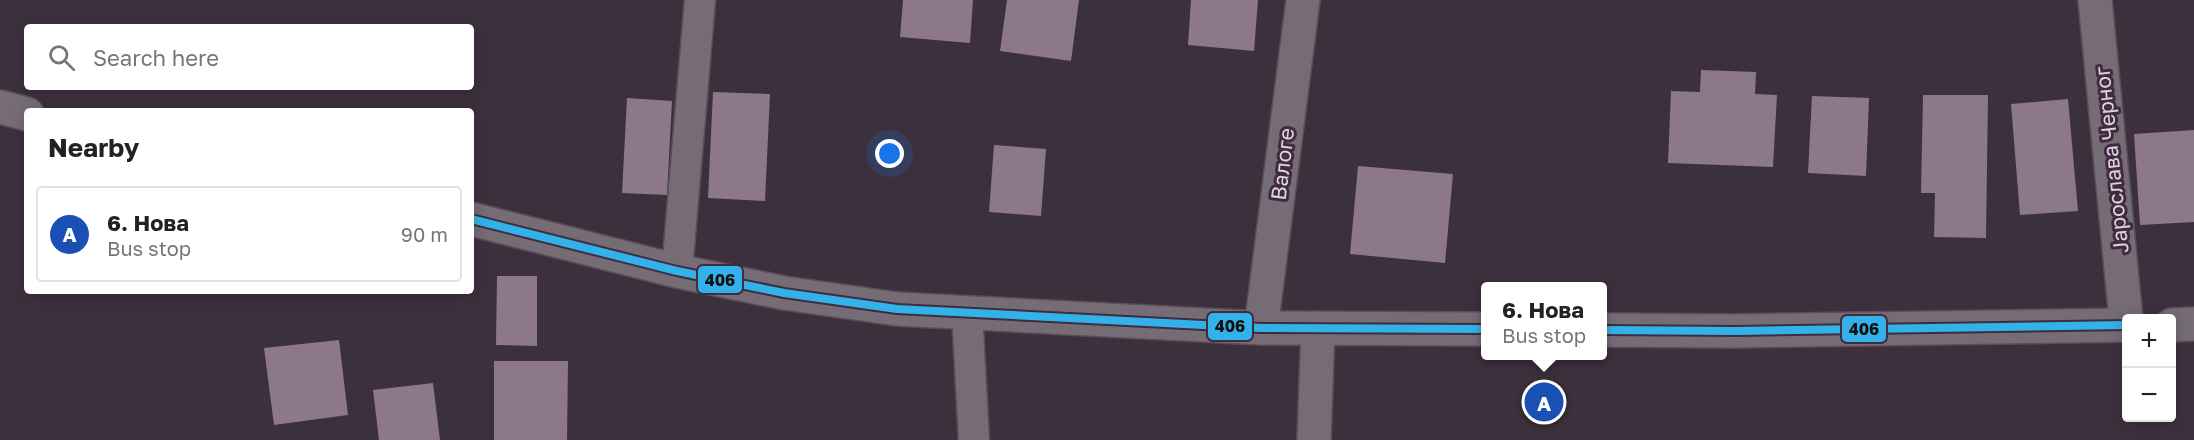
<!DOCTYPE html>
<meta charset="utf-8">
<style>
body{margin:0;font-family:"Golos Text",sans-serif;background:#f2f2f2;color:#222}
.controls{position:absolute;right:18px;bottom:18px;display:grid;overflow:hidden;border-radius:6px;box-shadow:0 3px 15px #0003}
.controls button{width:54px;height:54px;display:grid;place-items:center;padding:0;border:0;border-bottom:2px solid #e0e0e0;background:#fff;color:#222;font:30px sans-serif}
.you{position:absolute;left:890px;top:154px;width:21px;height:21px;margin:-15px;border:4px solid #fff;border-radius:50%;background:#1a73e8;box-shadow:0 0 0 9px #1a73e833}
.badge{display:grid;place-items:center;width:39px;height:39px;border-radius:50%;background:#2563eb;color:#fff;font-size:20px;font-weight:700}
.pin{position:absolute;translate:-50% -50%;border:3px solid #fff;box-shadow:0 2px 6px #0006}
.popup{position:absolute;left:1481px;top:282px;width:126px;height:78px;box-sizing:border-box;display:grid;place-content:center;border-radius:6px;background:#fff;filter:drop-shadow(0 2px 4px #0005);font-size:20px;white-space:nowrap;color:#767676}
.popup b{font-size:22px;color:#222}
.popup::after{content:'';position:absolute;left:50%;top:100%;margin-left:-12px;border:12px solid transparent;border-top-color:#fff}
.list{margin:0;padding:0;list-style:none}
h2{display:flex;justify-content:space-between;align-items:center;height:78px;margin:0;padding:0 24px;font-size:26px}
h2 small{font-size:20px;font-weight:400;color:#767676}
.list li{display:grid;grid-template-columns:39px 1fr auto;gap:18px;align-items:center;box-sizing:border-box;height:96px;margin:0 12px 12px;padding:0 12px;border:2px solid #e0e0e0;border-radius:6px}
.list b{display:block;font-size:22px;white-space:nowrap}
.list p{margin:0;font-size:20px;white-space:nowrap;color:#767676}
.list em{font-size:20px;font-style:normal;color:#767676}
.icon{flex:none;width:33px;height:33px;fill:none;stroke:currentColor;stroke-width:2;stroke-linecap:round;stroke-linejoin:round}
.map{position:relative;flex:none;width:2194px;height:440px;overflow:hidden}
.search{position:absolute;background:#fff;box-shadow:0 3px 15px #0003;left:24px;top:24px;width:450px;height:66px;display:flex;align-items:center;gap:15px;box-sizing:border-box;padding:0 21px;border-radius:6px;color:#767676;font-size:22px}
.panel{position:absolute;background:#fff;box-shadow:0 3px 15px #0003;left:24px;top:108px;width:450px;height:186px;border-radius:6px}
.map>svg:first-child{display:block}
</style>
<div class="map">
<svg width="2194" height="440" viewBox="0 0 2194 440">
<rect width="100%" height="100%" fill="#3c303c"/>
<g fill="#8c7888">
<polygon points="903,0 973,0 970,43 900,37"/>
<polygon points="1007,0 1079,0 1071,61 1000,51"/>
<polygon points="1191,0 1258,0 1254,51 1188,45"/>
<polygon points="1701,70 1756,72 1755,94 1777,95 1773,167 1668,163 1671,91 1700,92"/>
<polygon points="713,92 770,94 765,201 708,198"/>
<polygon points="1923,95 1988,95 1986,238 1934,237 1935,193 1921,193"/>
<polygon points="1812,96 1869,98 1866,176 1808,173"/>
<polygon points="627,98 672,101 667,195 622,193"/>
<polygon points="2068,99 2078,211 2020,215 2011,104"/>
<polygon points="2194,130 2194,222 2140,225 2134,134"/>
<polygon points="994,145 1046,149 1041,216 989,212"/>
<polygon points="1358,166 1453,174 1445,263 1350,254"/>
<polygon points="497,276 537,276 537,346 496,345"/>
<polygon points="339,340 348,415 274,425 264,348"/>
<polygon points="494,361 568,361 567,440 494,440"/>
<polygon points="433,383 440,440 379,440 373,390"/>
</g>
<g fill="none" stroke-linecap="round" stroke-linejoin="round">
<g stroke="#584d58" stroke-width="33">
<g id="service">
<polyline points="677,271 700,0"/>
<polyline points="967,312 974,440"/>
</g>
</g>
<g stroke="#584d58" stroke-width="36">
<g id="minor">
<polyline points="2095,0 2126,320"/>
<polyline points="0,107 27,114"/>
<polyline points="471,219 677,271 784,293 897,309 1261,328 1486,329"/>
<polyline points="2172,325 2194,324"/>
<polyline points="1261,328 1303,0"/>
<polyline points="1602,330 1736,331 2126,325"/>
<polyline points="1314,440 1318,328"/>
</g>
</g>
<use href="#service" stroke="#756c76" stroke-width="30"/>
<use href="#minor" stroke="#756c76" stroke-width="33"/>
<g stroke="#402b41" stroke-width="12">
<g id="bus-1">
<polyline points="471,219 677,271 784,293 897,309 1261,328 1486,329"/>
<polyline points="1602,330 1736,331 2126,325"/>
</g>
</g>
<use href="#bus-1" stroke="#33b2e9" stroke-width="8"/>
</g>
<g text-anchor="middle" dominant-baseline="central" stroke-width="6" stroke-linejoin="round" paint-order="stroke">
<g font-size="21" fill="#e0d2e0" stroke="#402b41">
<text transform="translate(2111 160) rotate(-96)">Јарослава Черног</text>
<text transform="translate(1282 164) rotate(-83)">Валоге</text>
</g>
</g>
<g stroke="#402b41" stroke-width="2">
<rect x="697" y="265" width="46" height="29" rx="6" fill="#33b2e9"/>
<rect x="1207" y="312" width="46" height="29" rx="6" fill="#33b2e9"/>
<rect x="1841" y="315" width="46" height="28" rx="6" fill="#33b2e9"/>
</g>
<g font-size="16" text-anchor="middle" font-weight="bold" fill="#111">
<text x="720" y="286">406</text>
<text x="1230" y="332">406</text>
<text x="1864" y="335">406</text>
</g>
</svg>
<div class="controls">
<button>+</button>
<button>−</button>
</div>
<div class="you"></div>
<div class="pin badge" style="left:1544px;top:402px;background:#1a4fb4">A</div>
<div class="popup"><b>6. Нова</b>Bus stop</div>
<div class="search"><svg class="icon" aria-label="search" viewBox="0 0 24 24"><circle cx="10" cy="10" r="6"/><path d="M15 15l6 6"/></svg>Search here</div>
<section class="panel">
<h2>Nearby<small></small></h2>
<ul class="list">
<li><span class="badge" style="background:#1a4fb4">A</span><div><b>6. Нова</b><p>Bus stop</p></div><em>90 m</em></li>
</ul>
</section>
</div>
